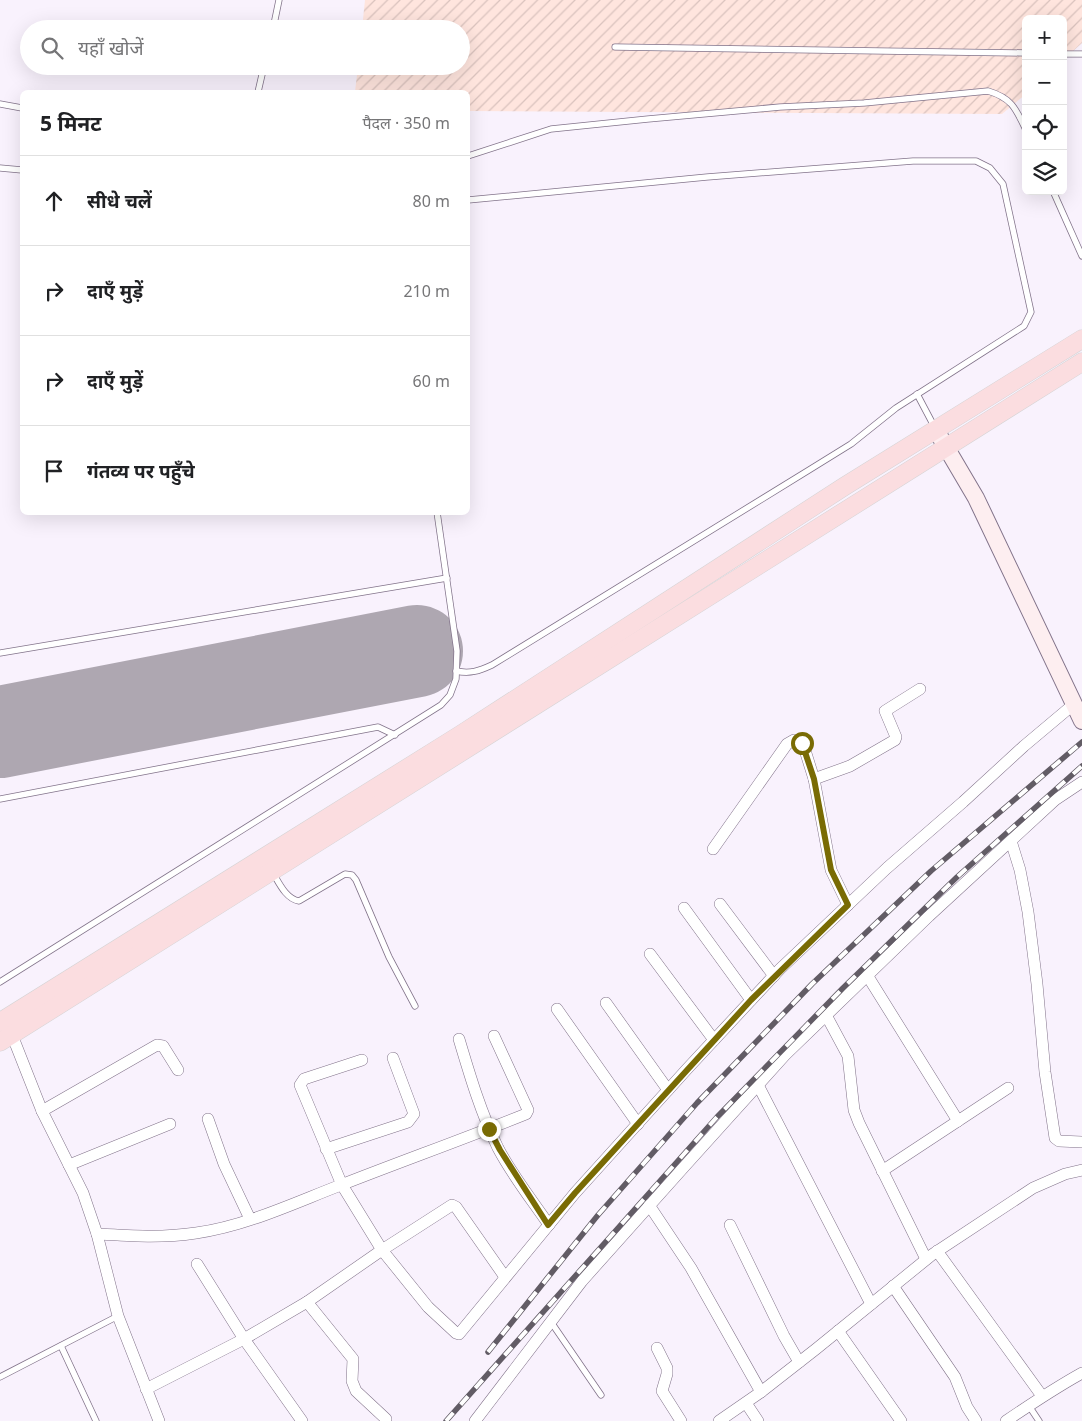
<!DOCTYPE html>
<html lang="hi">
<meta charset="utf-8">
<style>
body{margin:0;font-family:"Noto Sans","Noto Sans Devanagari",sans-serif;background:#f6f6f6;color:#202124}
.controls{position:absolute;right:15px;top:15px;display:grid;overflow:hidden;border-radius:8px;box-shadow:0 5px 20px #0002}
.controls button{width:45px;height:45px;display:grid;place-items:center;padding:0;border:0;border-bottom:1px solid #e0e0e0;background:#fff;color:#202124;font:25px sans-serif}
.stop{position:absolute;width:15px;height:15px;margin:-11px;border:4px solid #796b04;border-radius:50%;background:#fff}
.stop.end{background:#796b04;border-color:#fff;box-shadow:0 1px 5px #0008}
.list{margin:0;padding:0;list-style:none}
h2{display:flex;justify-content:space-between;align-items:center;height:65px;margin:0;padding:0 20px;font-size:21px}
h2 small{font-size:16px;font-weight:400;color:#757577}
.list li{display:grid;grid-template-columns:32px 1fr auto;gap:15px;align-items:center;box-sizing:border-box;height:90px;padding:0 20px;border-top:1px solid #e0e0e0}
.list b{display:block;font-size:19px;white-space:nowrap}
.list em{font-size:16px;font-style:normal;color:#757577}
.icon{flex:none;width:28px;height:28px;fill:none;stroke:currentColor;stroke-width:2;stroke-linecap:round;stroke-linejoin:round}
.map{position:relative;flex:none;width:1082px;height:1421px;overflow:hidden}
.search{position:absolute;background:#fff;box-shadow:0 5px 20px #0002;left:20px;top:20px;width:450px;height:55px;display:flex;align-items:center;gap:12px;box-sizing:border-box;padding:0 18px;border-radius:28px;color:#757577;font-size:19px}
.panel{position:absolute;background:#fff;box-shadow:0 5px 20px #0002;left:20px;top:90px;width:450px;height:425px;border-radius:8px}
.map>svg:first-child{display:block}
</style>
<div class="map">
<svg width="1082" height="1421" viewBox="0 0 1082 1421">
<defs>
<pattern id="industrial-furrows" width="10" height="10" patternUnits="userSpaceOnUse" patternTransform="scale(1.25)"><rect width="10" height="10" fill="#ffe5de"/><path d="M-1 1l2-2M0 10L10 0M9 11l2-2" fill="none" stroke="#dac3be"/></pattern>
</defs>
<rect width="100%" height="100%" fill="#f9f2fd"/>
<polygon fill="url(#industrial-furrows)" points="365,0 1082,0 1082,43 1063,60 1063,19 1026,19 1026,94 1002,114 468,111 468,92 355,92 358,66 461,66 461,29 362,29"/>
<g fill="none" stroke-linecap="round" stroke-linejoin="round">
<polyline stroke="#aea7b1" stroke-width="92" points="0,732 417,651"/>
<g stroke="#82738a" stroke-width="7">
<g id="lane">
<polyline points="273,29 279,0"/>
<polyline points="615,47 1026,53"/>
<polyline points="1063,54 1082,54"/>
<polyline points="258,92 264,66"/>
<polyline points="0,104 22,108"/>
<path d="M468,156L551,129L648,119L780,107L864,103L988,91C1012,98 1016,109 1026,130"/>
<polyline points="0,168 22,170"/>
<polyline points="1053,191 1082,256"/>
<polyline points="917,394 935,428"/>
<polyline points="0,653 447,578"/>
<path d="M456,671C470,674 479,671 492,665L809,470L851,444L896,408L1024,326L1031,312L1003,184L990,168L976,161H913L707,177L468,200"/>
<polyline points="0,799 378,727 395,735"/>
<path d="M273,873C279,883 286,899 299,901L345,874L352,875L356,880L389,957L415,1006"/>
<polyline points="0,982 441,705 450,695 456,679 457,651 437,512"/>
<polyline points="551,1322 601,1395"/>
<polyline points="61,1346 96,1421"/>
<polyline points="0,1377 118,1316"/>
<polyline points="1029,1406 1039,1421"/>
</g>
</g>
<g stroke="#82738a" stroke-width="12">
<g id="street">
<polyline points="814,779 850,766 895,740 896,737 885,711 920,689"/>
<polyline points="1011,841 1020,870 1028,912 1037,984 1045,1072 1055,1138 1059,1141 1082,1142"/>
<polyline points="713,849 787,744 794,740 802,743 804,747 814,779 831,870 848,905"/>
<polyline points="720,904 774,976"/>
<polyline points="684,908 751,1000"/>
<polyline points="650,954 714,1040"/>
<polyline points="867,975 958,1121"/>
<polyline points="606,1003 668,1090"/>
<polyline points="557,1009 638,1124"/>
<polyline points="826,1015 848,1056 854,1110 859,1123 926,1259"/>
<polyline points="11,1028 12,1035 42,1111 83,1193 97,1234 118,1316 159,1421"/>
<path d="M459,1039C470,1076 481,1113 498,1148C512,1175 532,1200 549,1225"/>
<polyline points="362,1060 304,1079 300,1085 342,1185 382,1250 428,1307 456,1333 459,1334 575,1193 687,1069 780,969 887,868 963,802 1024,746 1074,704"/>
<polyline points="758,1085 871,1304"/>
<polyline points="42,1111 157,1045 163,1046 178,1070"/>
<polyline points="208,1119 224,1164 250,1219"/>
<polyline points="326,1149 408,1122 414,1114 393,1058"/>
<polyline points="69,1165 170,1124"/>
<polyline points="882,1171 1008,1088"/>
<polyline points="649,1205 691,1268 761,1392"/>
<polyline points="730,1225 784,1336 799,1362"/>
<path d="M97,1234C131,1236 163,1238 196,1233C246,1226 294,1203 341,1185C402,1161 464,1139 526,1114L528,1110L494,1036"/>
<polyline points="937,1251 1042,1396"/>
<polyline points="197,1264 244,1339 302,1421"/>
<polyline points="893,1286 955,1377 967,1407 976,1421"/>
<polyline points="307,1302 353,1359 352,1381 356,1391 386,1419"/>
<polyline points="838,1331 901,1421"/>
<polyline points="657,1348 667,1368 667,1374 662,1391 681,1421"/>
<polyline points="146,1389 244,1339 307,1302 382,1250 452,1205 456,1207 505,1277"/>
<polyline points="746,1403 758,1421"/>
<polyline points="475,1421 582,1281 683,1168 785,1055 929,916 1055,800 1082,782"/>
<polyline points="719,1421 761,1392 816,1349 933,1254 1033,1188 1065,1174 1082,1170"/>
<path d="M1006,1421C1031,1404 1055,1388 1082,1373"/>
</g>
</g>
<g stroke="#82738a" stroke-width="18">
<polyline id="secondary" points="936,430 976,498 1082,721"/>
</g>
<g stroke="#d5d4d5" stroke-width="19">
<g id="primary">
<polyline points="0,1022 460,735 845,486 1082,339"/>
<polyline points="0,1042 1082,362"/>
</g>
</g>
<use href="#lane" stroke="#fff" stroke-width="5.5"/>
<use href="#street" stroke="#fff" stroke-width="11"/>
<use href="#secondary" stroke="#fdeef0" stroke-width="16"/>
<use href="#primary" stroke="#fbdde0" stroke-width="18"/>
<g stroke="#625c65" stroke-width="5.5">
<g id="rail">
<polyline points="488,1352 598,1215 697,1103 812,984 931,871 1082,742"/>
<polyline points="446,1421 717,1117 843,988 957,877 1082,766"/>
</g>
</g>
<use href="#rail" stroke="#fff" stroke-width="4" stroke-dasharray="11" stroke-linecap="butt"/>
</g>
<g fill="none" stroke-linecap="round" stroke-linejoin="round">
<polyline stroke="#796b04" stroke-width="6" points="489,1129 500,1150 548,1225 575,1193 751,1000 848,905 831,870 814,779 802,743"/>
</g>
</svg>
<div class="controls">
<button>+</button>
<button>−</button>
<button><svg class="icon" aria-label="locate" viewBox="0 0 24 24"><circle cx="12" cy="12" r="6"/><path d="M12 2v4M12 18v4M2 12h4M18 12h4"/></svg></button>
<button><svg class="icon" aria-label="layers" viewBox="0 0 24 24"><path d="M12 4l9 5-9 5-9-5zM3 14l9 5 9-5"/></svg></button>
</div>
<div class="stop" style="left:802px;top:743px"></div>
<div class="stop end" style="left:489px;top:1129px"></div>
<div class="search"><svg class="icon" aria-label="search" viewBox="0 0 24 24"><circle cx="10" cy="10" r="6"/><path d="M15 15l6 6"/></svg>यहाँ खोजें</div>
<section class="panel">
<h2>5 मिनट<small>पैदल · 350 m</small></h2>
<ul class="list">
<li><svg class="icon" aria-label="ahead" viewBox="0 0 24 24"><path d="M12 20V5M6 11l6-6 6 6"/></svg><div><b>सीधे चलें</b></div><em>80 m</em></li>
<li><svg class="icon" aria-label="right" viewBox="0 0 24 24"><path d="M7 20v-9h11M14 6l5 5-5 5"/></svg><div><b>दाएँ मुड़ें</b></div><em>210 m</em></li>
<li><svg class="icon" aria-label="right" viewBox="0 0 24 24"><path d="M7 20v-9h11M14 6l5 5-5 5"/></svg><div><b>दाएँ मुड़ें</b></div><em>60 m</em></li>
<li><svg class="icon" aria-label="arrive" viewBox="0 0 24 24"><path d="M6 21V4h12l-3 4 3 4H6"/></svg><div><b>गंतव्य पर पहुँचे</b></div></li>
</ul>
</section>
</div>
